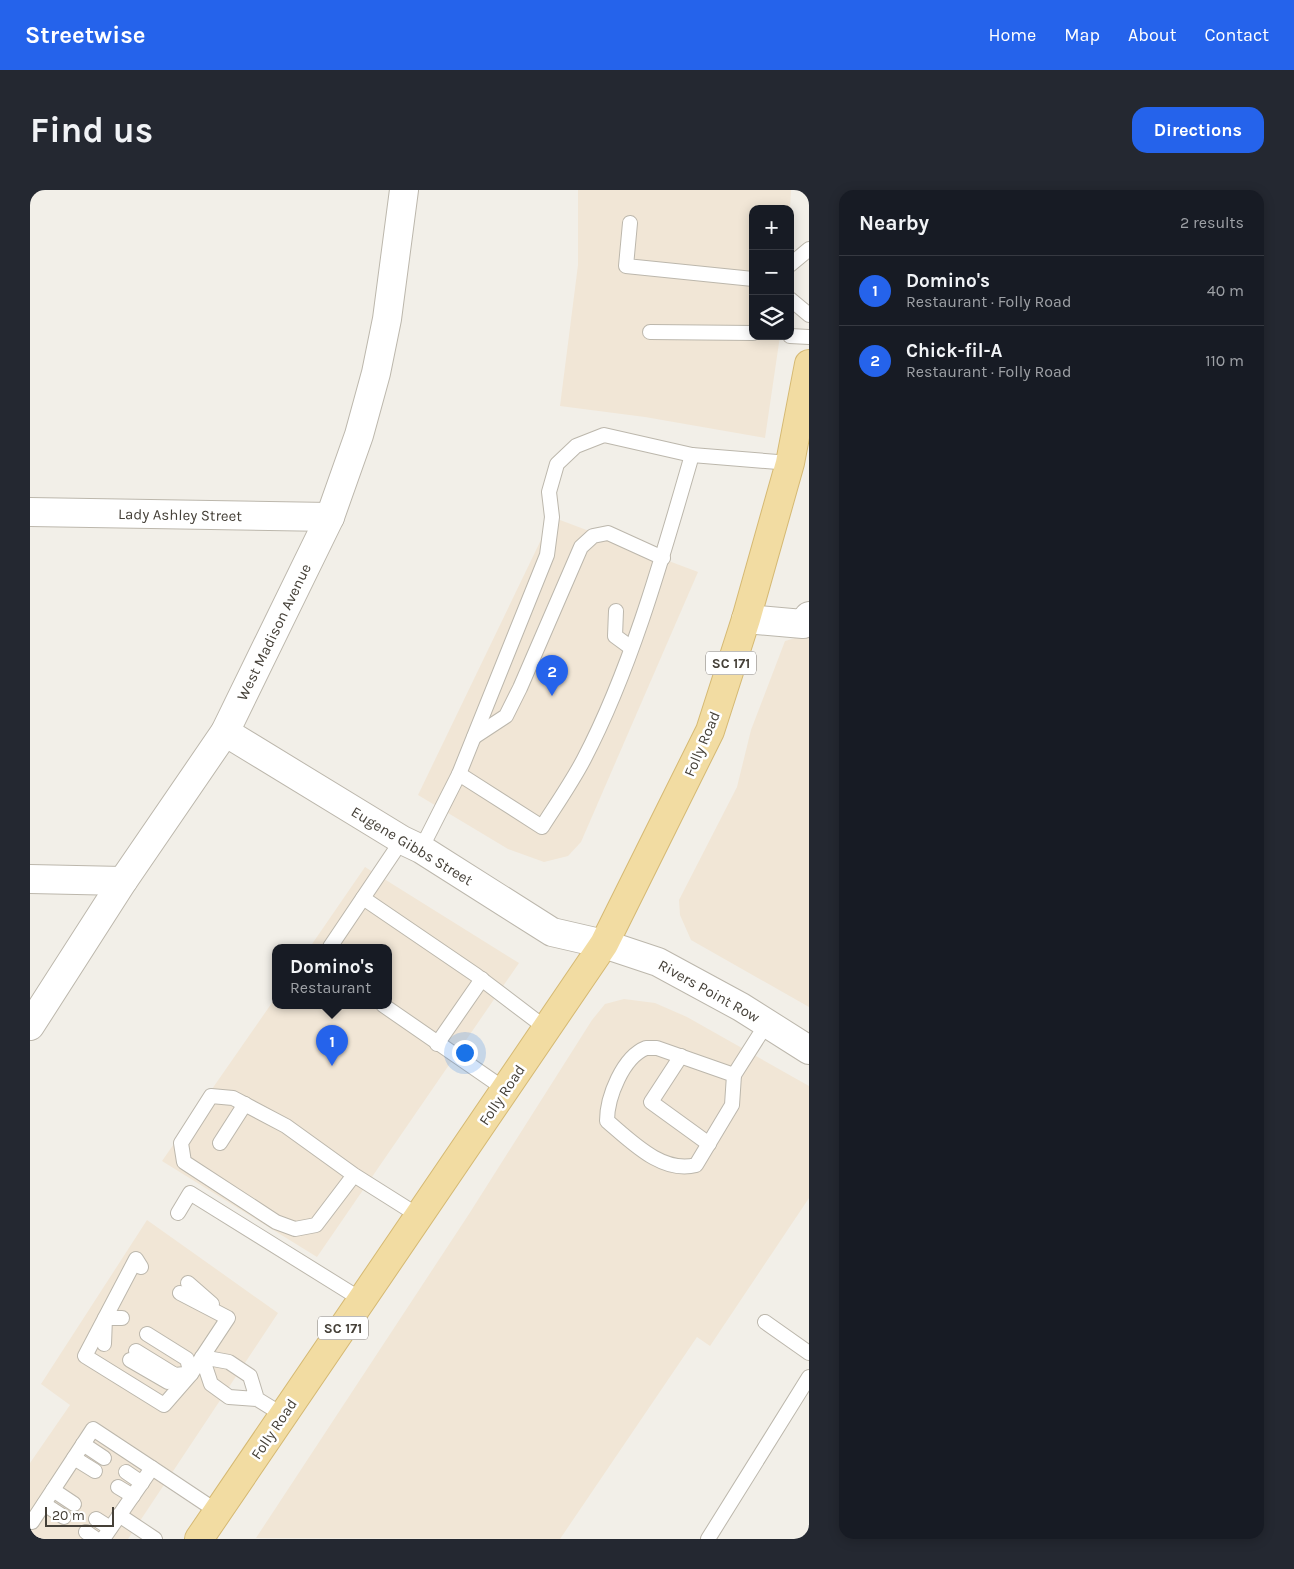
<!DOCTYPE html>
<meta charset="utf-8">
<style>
body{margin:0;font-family:Karla,sans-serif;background:#242831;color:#f1f3f6}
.controls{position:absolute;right:15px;top:15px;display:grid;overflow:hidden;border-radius:10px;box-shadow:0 2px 12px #0003}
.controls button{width:45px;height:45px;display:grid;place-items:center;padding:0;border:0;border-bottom:1px solid #363941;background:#171b24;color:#f1f3f6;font:25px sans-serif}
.scale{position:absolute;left:15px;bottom:12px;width:69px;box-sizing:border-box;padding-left:5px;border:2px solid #454038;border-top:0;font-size:14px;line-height:18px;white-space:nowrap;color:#454038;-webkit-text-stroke:4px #fff;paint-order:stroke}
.you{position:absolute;left:434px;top:862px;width:18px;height:18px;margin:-12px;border:4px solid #fff;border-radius:50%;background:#1a73e8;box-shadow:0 0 0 8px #1a73e833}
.badge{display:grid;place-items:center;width:32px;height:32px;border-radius:50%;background:#2563eb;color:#fff;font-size:16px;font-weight:700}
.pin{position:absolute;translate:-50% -41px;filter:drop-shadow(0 1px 2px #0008)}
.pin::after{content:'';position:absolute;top:26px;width:18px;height:15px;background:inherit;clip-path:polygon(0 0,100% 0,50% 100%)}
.popup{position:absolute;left:242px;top:754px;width:120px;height:65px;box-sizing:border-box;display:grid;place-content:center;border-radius:10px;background:#171b24;filter:drop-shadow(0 1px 4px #0005);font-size:16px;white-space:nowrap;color:#9ea1a6}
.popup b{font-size:19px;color:#f1f3f6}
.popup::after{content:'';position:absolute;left:50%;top:100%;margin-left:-10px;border:10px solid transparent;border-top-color:#171b24}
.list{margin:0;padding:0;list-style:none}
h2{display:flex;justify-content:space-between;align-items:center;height:65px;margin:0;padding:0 20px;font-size:21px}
h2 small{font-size:16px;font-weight:400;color:#9ea1a6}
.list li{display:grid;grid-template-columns:32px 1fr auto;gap:15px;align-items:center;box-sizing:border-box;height:70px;padding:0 20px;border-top:1px solid #363941}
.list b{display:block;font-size:19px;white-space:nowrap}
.list p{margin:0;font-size:16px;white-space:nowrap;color:#9ea1a6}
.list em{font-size:16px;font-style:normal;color:#9ea1a6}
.icon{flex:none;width:28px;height:28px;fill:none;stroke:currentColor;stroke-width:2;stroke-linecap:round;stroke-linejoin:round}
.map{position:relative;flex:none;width:779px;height:1349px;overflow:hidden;border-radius:15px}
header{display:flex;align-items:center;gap:30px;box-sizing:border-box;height:70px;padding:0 25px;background:#2563eb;color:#fff}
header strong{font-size:24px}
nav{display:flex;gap:28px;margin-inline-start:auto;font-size:18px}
.intro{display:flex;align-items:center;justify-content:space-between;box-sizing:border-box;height:120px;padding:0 30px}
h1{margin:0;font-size:35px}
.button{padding:12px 22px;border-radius:15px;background:#2563eb;color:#fff;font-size:18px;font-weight:700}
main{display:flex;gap:30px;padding:0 30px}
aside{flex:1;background:#171b24;border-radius:15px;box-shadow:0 2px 12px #0003}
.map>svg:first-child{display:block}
</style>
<header>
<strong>Streetwise</strong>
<nav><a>Home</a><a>Map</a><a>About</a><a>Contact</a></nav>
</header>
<div class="intro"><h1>Find us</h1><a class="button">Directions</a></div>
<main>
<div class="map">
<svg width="779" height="1349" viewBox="0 0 779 1349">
<rect width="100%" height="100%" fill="#f2efe8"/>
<g fill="#f1e6d6">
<polygon points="548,0 761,0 760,19 723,19 723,146 750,146 735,248 615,227 530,216 548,75"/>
<polygon points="522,327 668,382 551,652 538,666 514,672 478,659 388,605"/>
<polygon points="779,444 779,817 661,750 650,725 649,710 707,597 721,540 755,451"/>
<polygon points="335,677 489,773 287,1067 132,971 246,807 246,815 358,815 358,757 280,757"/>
<polygon points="594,809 625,813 657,827 779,896 779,1008 680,1156 667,1147 530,1349 226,1348 439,1024 562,830 575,814"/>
<polygon points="117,1030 248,1123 98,1349 0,1349 0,1273 40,1215 11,1194"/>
</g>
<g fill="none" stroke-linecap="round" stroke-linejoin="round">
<g stroke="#bcb7ac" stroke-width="16">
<g id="service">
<polyline points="600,33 596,76 723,89"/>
<polyline points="760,75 779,59"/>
<polyline points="760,109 779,125"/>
<polyline points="620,142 723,143"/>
<polyline points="760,146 779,147"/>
<polyline points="586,421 585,446 600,457"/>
<polyline points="444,547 476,526 490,498 551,357 563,346 578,343 633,368"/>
<path d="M429,584L512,637C526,615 542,592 554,569C602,477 633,365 662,265"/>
<polyline points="391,659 429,584 517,365 522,327 519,302 527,274 546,256 574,245 662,265 760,273"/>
<polyline points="333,708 446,785 517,839"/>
<polyline points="300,757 372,650"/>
<polyline points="353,815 476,900"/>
<polyline points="407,854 452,789"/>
<path d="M616,858H627L704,885L702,915L666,975C632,984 601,951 577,931C577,907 593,867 616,858Z"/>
<polyline points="651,866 621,912 679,954"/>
<polyline points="704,885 737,833"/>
<polyline points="190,953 215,914"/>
<polyline points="324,985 286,1035 265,1039 246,1032 154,972 151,953 181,906 203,908 256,936 324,985 389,1026"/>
<polyline points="148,1023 160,1003 332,1110"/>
<polyline points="111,1077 106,1069 55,1166 134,1215 161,1184 198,1128 150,1103"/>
<polyline points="158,1093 182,1114"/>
<polyline points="735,1132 779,1163"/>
<polyline points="117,1144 157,1169 161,1184"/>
<polyline points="74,1154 75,1128 92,1128"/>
<polyline points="106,1161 145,1185 155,1184"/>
<polyline points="100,1170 138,1192 160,1184"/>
<polyline points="227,1209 220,1186 199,1172 172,1167 181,1194 199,1207 227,1209 253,1225"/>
<polyline points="53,1254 74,1268"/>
<polyline points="44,1268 65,1281"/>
<polyline points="96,1282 112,1293"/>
<polyline points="88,1297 103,1306"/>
<polyline points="23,1300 44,1314"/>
<polyline points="14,1314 34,1327"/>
<polyline points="89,1325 125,1349"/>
<polyline points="66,1329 80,1338"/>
<polyline points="2,1332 63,1239 122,1278"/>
<polyline points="56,1342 66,1349"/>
<polyline points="73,1349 122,1278 188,1322"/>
<polyline points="678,1349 779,1187"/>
</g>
</g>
<g stroke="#bcb7ac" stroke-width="30">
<g id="minor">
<polyline points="0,322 300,327"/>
<polyline points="716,429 773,434 779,426"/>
<polyline points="195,542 372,650 391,659 522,742 574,754 628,772 711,817 779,860"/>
<polyline points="0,689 93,691"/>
<polyline points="0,836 93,691 195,542 300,327 329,245 346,183 357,129 374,0"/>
</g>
</g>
<g stroke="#d5b973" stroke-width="30">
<polyline id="primary" points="169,1349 574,754 680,541 716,429 760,273 779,174"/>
</g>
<use href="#service" stroke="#fff" stroke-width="14"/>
<use href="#minor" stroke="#fff" stroke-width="28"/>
<use href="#primary" stroke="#f2dca2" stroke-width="28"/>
</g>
<g text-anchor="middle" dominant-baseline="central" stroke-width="5" stroke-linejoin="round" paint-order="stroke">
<g fill="#fff" stroke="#7d7974" stroke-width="1">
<rect x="676" y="461.5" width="50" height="23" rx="4"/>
<rect x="288" y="1126.5" width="50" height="23" rx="4"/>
</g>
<g font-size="14" font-weight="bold" fill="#454038">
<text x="701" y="473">SC 171</text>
<text x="313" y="1138">SC 171</text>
</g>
<g font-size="15" fill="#454038" stroke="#fff">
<text transform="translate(150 325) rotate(1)">Lady Ashley Street</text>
<text transform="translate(244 442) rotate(-64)">West Madison Avenue</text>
<text transform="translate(672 554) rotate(-67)">Folly Road</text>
<text transform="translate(382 656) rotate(31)">Eugene Gibbs Street</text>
<text transform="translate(679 801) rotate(29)">Rivers Point Row</text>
<text transform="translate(472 905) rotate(-56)">Folly Road</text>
<text transform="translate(244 1239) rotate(-56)">Folly Road</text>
</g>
</g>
</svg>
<div class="controls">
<button>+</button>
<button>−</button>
<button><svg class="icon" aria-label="layers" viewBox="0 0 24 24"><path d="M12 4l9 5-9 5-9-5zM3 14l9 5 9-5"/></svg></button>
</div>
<div class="scale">20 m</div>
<div class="you"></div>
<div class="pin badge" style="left:302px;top:876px">1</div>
<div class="popup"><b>Domino's</b>Restaurant</div>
<div class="pin badge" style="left:522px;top:506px">2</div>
</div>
<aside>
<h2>Nearby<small>2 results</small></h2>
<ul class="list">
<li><span class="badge">1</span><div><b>Domino's</b><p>Restaurant · Folly Road</p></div><em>40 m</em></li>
<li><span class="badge">2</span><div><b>Chick-fil-A</b><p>Restaurant · Folly Road</p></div><em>110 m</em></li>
</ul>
</aside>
</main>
